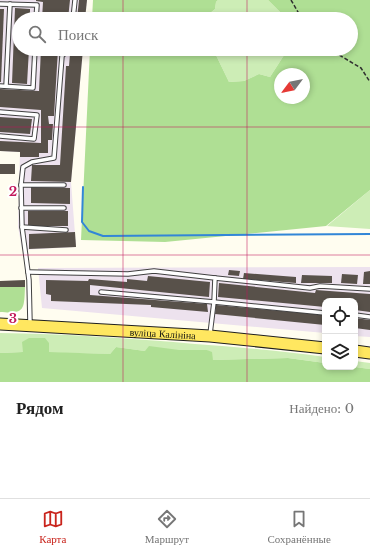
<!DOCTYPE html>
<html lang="ru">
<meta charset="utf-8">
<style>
body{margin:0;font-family:"Libre Baskerville",serif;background:#f6f6f6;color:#222}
.controls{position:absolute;right:12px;bottom:12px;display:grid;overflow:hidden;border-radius:8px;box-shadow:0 2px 6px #0003}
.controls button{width:36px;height:36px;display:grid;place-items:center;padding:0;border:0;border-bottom:1px solid #e0e0e0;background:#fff;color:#222;font:20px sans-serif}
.compass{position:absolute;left:274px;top:68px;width:36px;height:36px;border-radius:50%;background:#fff;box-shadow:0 2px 6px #0003;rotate:238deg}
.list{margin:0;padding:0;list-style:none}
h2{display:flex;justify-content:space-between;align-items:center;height:52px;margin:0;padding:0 16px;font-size:17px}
h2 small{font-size:13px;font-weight:400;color:#767676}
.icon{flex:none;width:22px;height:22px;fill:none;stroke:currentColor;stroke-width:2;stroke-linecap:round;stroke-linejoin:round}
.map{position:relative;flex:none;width:370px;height:382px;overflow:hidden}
.search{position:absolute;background:#fff;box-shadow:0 2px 6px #0003;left:12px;right:12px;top:12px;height:44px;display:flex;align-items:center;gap:10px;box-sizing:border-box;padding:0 14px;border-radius:22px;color:#767676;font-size:15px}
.sheet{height:116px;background:#fff}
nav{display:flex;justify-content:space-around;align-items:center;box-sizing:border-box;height:56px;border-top:1px solid #e0e0e0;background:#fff;font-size:11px;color:#767676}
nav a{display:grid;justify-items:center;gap:2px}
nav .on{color:#c9241c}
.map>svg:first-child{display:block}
</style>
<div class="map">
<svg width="370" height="382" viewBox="0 0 370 382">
<rect width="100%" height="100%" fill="#fffdf0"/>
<g fill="#ede2ee">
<polygon points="0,0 87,0 85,19 19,19 19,49 83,49 71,182 76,247 22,250 18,226 20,152 0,151"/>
<polygon points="370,267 370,337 355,336 355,301 325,301 325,333 42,308 38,268"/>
</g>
<g fill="#cdedb6">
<polygon points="218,0 268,0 284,16 282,19 203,19 215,9 216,2"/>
<polygon points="213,49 288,49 270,77 259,74 244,81 229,82"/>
<polygon points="370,190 370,229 326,226 327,226"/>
<path d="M0,333C65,334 130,338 195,344C238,347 282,351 325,357V363L288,358L213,360L207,350L145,351L116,347L110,354L23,352L0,353Z"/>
<polygon points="355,361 370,363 370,369 355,367"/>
</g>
<g fill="#afdf94" fill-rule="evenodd">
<polygon points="93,0 218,0 216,2 215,9 203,19 92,19"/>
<path d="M268,0H370V190L326,226L165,242L81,240L90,49H213L229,82L244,81L259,74L270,77L288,49H351V19H282L284,16ZM280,74H304V98H280Z"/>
<path d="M0,287H25C24,310 25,314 0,312Z"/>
<polygon points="29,338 45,338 49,343 49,352 110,354 116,347 145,351 149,346 179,350 207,350 212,352 213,360 288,358 325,363 325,367 355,367 370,369 370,382 0,382 0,353 23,352 22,342"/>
</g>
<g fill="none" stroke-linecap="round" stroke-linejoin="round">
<polyline stroke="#3286d7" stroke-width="2" points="83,187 82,222 89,231 103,236 370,234"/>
</g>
<g fill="#58514a">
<polygon points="36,0 70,0 68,19 42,19 43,2 36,1"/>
<polygon points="79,0 87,0 85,19 77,19"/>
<polygon points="15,8 30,9 30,19 19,19 19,49 29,49 27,84 12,83"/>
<polygon points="0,9 4,9 1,82 0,82"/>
<polygon points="41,49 58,49 54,116 48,116 49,124 53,124 52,140 48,140 48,153 39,153 39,157 20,157 20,152 0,151 0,141 41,143 41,110 0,107 0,89 39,91"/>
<polygon points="74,49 83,49 71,182 31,181 32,165 60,165 66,66 69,66 70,54 74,54"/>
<polygon points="0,117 32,119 30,134 0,132"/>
<rect x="0" y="164" width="15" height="10"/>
<polygon points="31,187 70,188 70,204 31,203"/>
<rect x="28" y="211" width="40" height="15"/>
<polygon points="75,232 76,247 29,249 29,234"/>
<polygon points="229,270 240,271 239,276 228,275"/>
<polygon points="370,271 370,284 363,284 364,272"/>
<polygon points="244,273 296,277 296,283 243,279"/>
<polygon points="342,274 358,275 357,284 341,283"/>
<polygon points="302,275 332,276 332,283 301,283"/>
<polygon points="148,276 210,282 209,297 90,285 90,295 207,304 208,312 151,307 151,305 51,301 51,295 46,294 46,280 88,281 89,279 127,282 127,279 147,281"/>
<polygon points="25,280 25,287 0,287 0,281"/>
<polygon points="219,283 315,293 316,290 370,294 370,312 355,310 355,301 325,301 325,307 218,297"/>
<polygon points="216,305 325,315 325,325 215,314"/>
<polygon points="355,318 370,320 370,330 355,328"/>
</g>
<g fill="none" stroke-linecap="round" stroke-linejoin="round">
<g stroke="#414141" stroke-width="5.5">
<g id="service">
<polyline points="0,4 37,5 36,19"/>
<polyline points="73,19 75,0"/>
<polyline points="0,86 33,88 35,49"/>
<polyline points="6,86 10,4"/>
<polyline points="0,112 37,115 34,139 0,136"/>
<polyline points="21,185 64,185"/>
<polyline points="21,208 64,208"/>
<polyline points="22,227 66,230"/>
<polyline points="28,272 128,274 154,271 215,278 214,302 101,292"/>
<polyline points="215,278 310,288 320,286 370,289"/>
<polyline points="355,315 370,317"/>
<polyline points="30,323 29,280 22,227 21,185 23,167 32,162 54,158 62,56 69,49"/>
<polyline points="210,334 214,302 325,313"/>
</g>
</g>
<g stroke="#1f1f1f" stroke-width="13">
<g id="primary">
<path id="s1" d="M0,324L210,336L325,348"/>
<polyline points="355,351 370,353"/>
</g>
</g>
<g stroke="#303030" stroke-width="1.5" stroke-dasharray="4 2" stroke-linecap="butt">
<polyline points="291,0 302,19"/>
<polyline points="329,49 361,68 370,82"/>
</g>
<use href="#service" stroke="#fff" stroke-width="3.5"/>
<use href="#primary" stroke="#ffe760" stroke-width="11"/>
</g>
<path fill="none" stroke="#c2185b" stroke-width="1" stroke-opacity="0.55" d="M123,0V19M247,0V19M123,49V382M247,49V382M0,127H370M0,255H370"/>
<g text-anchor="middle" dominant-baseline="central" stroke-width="4" stroke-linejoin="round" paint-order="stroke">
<g font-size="10" fill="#0e0e0e" stroke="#fff">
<text stroke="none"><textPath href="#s1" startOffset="163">вуліца Калініна</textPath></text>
</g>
</g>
<g font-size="13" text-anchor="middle" font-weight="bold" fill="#c2185b" stroke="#fff" stroke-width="4" stroke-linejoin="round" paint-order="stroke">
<text x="13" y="196">2</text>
<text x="13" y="323">3</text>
</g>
</svg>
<div class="controls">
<button><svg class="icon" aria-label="locate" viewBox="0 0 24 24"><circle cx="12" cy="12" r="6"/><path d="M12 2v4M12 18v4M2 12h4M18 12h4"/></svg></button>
<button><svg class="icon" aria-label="layers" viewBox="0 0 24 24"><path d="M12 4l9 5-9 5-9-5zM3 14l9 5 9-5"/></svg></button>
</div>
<svg class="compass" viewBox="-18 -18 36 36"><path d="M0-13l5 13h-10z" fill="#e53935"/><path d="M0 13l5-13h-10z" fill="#767676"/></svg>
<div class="search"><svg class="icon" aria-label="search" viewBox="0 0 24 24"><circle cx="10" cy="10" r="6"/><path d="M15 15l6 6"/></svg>Поиск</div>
</div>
<section class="sheet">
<h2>Рядом<small>Найдено: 0</small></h2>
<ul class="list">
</ul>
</section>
<nav>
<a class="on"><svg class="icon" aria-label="map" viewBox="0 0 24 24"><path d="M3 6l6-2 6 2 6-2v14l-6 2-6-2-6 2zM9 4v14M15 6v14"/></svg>Карта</a>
<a><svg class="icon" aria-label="directions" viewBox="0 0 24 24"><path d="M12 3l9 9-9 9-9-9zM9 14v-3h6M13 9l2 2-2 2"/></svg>Маршрут</a>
<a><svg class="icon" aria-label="saved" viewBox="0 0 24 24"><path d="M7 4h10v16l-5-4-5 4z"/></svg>Сохранённые</a>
</nav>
